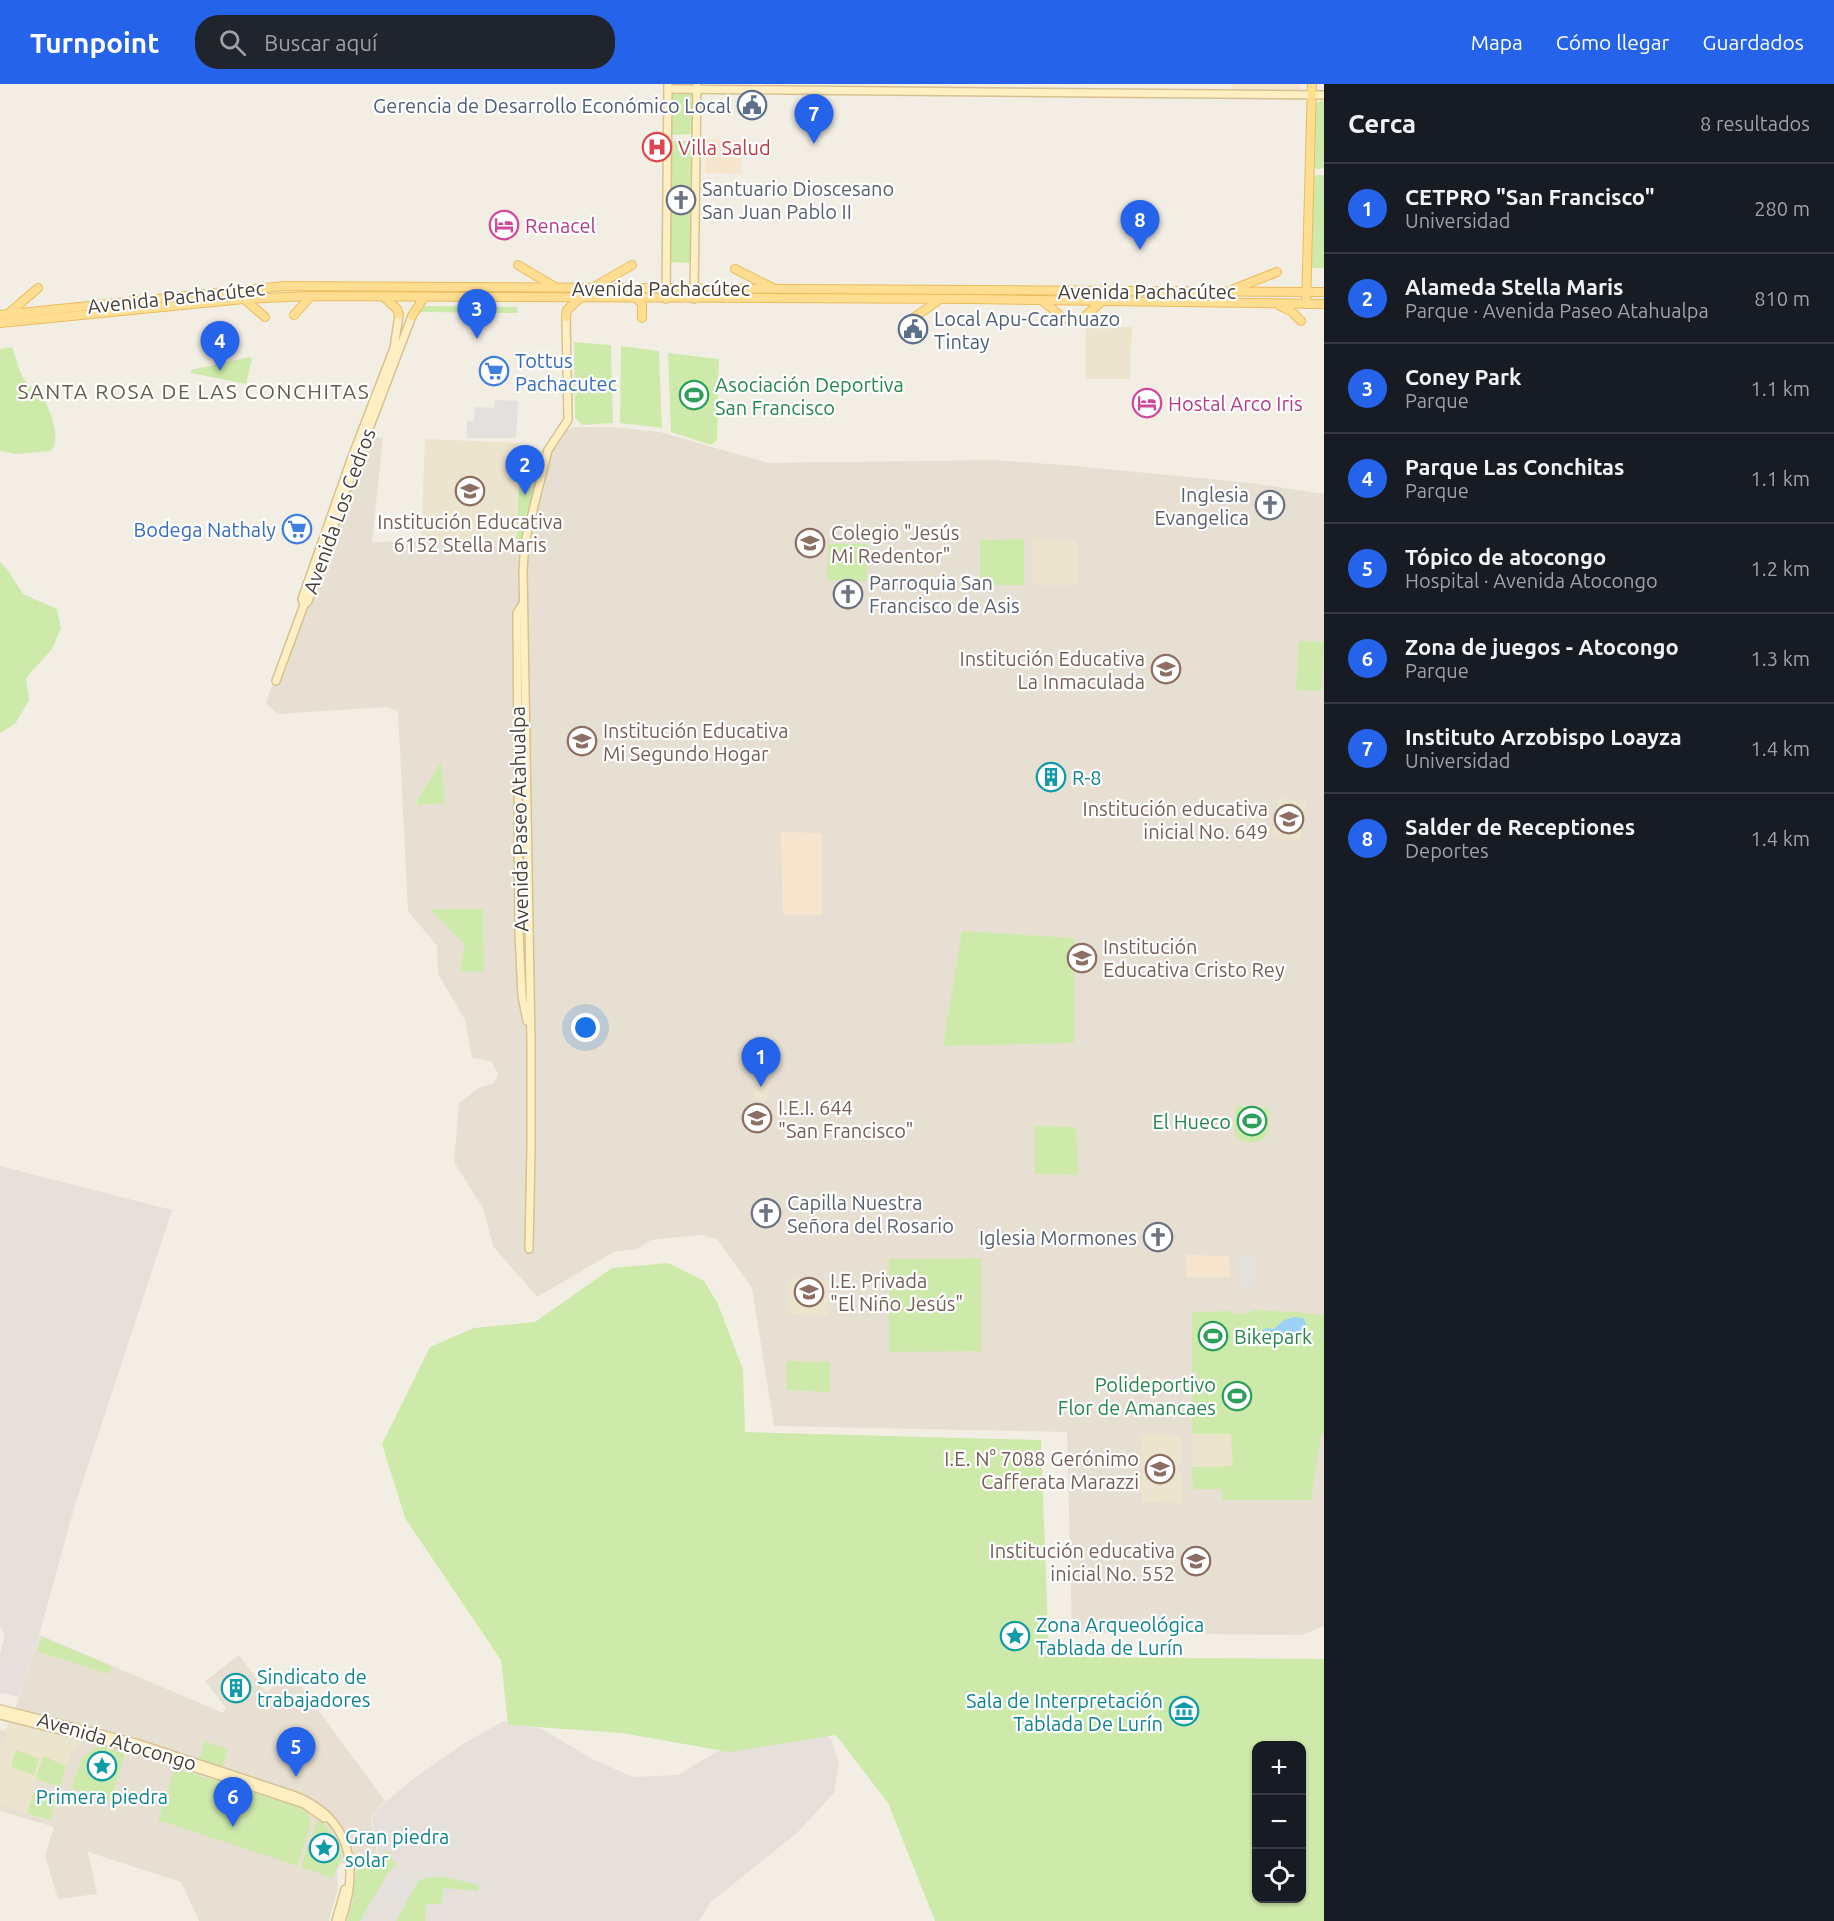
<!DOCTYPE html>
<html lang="es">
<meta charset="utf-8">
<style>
body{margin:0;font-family:Ubuntu,sans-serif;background:#20242c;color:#f1f3f6}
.controls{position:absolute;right:18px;bottom:18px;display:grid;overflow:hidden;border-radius:12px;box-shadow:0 2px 4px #0004}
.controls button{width:54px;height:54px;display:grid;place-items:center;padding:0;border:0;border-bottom:2px solid #363941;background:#171b24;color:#f1f3f6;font:30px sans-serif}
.you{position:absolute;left:586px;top:944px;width:21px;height:21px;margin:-15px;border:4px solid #fff;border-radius:50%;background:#1a73e8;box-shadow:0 0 0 9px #1a73e833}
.badge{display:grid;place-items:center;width:39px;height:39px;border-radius:50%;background:#2563eb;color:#fff;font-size:20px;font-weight:700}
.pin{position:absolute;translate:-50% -50px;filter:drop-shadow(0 2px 3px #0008)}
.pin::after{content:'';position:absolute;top:32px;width:21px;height:18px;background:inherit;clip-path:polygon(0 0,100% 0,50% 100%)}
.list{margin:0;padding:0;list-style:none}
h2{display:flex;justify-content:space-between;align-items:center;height:78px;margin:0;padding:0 24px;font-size:26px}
h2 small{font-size:20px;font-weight:400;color:#9ea1a6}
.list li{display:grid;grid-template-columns:39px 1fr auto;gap:18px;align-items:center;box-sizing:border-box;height:90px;padding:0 24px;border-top:2px solid #363941}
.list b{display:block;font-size:22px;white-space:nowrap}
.list p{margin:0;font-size:20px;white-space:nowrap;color:#9ea1a6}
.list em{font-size:20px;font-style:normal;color:#9ea1a6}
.icon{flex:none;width:33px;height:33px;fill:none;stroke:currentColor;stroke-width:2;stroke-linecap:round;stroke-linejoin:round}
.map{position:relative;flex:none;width:1324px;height:1837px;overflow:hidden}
header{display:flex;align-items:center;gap:36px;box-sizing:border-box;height:84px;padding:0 30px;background:#2563eb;color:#fff}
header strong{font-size:28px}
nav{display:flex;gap:33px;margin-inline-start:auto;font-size:21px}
.search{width:420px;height:54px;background:#20242c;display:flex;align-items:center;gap:15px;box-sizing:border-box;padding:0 21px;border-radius:24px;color:#9ea1a6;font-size:22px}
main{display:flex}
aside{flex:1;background:#171b24}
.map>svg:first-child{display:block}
</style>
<header>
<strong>Turnpoint</strong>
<div class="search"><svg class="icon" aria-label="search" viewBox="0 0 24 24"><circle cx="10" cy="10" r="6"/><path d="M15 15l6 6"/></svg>Buscar aquí</div>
<nav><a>Mapa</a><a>Cómo llegar</a><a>Guardados</a></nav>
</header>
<main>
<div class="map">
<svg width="1324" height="1837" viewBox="0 0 1324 1837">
<rect width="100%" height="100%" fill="#f3eee4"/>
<g fill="#e7e0d2">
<polygon points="574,343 612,343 660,348 768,379 992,376 1064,381 1251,399 1324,410 1324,1542 1302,1551 1072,1549 1067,1348 774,1342 752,1204 717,1155 699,1151 651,1156 637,1165 614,1168 537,1213 493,1162 483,1124 454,1078 459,1019 479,1004 494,999 498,990 491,977 472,974 465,936 438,890 437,862 408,827 398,627 387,623 278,630 266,619 361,349 383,354 372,458 515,455 547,364 554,352"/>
<polygon points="40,1551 223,1629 226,1624 205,1597 239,1571 266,1608 292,1590 385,1717 371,1733 377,1769 340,1780 337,1787 338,1805 329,1837 199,1837 181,1798 88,1768 97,1810 58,1815 45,1771 54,1743 0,1727 0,1646 5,1647 9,1638 11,1638"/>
</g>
<g fill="#f7e5ce">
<polygon points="1231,0 1301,0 1301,6 1231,5"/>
<polygon points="706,55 741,56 741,90 705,89"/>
<polygon points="781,748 822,749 822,831 783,831"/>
<polygon points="1186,1171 1229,1172 1230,1193 1187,1193"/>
</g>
<g fill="#e5e0d9">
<polygon points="0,1082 172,1126 75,1421 36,1562 19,1613 2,1609 0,1610 0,1570 5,1551 0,1543"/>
<polygon points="504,1637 542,1645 592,1675 633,1693 678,1691 718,1667 758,1651 813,1641 831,1655 839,1679 834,1709 797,1749 711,1818 699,1837 343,1837 349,1818 354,1779 378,1771 372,1733 385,1718 416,1693 463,1660"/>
</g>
<g fill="#ede4cd">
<polygon points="1086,243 1132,243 1130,295 1085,295"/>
<polygon points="425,355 519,359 515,455 421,457"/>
<polygon points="1032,455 1077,456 1077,501 1033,501"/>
<polygon points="1278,714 1306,718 1300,756 1272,752"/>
<polygon points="754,989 769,990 769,1017 753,1016"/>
<polygon points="789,1194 829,1197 827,1232 788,1230"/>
<polygon points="1231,1349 1233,1383 1192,1383 1192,1350"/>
<polygon points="1141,1351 1181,1351 1181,1381 1178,1382 1178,1388 1182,1389 1182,1419 1142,1418"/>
<polygon points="9,1638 81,1656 72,1668 60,1703 35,1696 32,1706 56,1714 50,1737 0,1720 0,1666"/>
</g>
<g fill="#ceeaaa" fill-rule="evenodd">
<polygon points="672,10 691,10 694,12 693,50 672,51 669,47 670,12"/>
<polygon points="1320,17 1324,17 1324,84 1316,85 1313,82 1314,21"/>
<polygon points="672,57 690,57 694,61 692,177 690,179 669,178 670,58"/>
<polygon points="1316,91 1324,91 1324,184 1312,184 1313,94"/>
<polygon points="422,222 517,223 518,229 419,228"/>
<polygon points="574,258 611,261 613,339 582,341 575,334"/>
<polygon points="621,262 659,267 662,344 620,339"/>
<path d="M12,263C16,273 19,289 26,298C29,302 34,303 37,306C48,317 63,355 51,367L16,370L0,367V265Z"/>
<polygon points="668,269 719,275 717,356 711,361 671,348"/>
<polygon points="250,273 252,275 246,300 191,289 191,286"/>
<polygon points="520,361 543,367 522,456 516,456"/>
<polygon points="1024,455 1024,501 980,501 980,456"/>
<polygon points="828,460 867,460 867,497 827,496"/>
<polygon points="0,478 7,485 23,510 57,525 61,544 52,565 26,594 29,616 15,640 0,649"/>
<polygon points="1299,557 1324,558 1321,607 1296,606"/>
<polygon points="441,678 445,719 417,721 418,715"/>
<polygon points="433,825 483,825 484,888 460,887 465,861 432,827"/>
<polygon points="962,847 1074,854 1074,959 943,962"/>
<path d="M1236,1022L1270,1025C1268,1042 1272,1061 1248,1058C1243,1057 1238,1056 1236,1051C1233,1043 1235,1030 1236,1022Z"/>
<polygon points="1035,1042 1076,1043 1078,1091 1035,1090"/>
<polygon points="981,1174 981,1267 889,1268 889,1175"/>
<path d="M668,1179L704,1197L718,1220L743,1286L745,1348L1041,1356L1049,1573L1324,1575V1837H935L888,1719L836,1651L729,1668L622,1649L508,1641L501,1576L405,1434L382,1360L430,1263L474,1244L535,1238L612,1184ZM1256,1662H1302V1814H1256Z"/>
<polygon points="1254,1226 1296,1228 1324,1231 1324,1350 1321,1350 1311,1416 1222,1416 1222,1405 1193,1405 1192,1383 1233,1382 1231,1350 1192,1350 1192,1300 1197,1300 1197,1288 1192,1288 1192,1228 1233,1227 1234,1230 1245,1230"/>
<polygon points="787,1277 830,1278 830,1308 787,1306"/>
<polygon points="42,1553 111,1582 109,1590 37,1567"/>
<polygon points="205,1657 228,1665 222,1683 199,1675"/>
<polygon points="96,1663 104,1663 125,1670 110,1718 71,1704 82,1673"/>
<polygon points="16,1666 39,1674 34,1691 11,1683"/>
<polygon points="43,1672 66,1682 60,1703 36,1695"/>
<polygon points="175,1684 289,1720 307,1728 311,1739 297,1782 158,1736"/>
<polygon points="34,1708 56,1715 50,1736 27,1729"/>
<path d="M317,1737H321C331,1746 337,1761 342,1774L332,1794L301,1783Z"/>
<polygon points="390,1767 393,1778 398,1780 389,1787 360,1837 347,1837 353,1816 357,1780"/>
<polygon points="430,1793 444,1793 479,1801 478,1807 444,1804 441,1820 426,1820 425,1837 396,1837 419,1796"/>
</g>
<g fill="#e3e1dd">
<polygon points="495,316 518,317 516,354 467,354 467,337 474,337 475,323 494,324"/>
<polygon points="1255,1170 1252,1202 1249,1202 1248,1205 1251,1207 1248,1207 1241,1197 1239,1171"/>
<polygon points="397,1794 406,1797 413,1802 404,1818 386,1808 392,1797"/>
</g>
<path fill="#9cd2f4" d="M1294,1233L1303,1234C1308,1240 1308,1247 1302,1253L1277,1254L1268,1259L1261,1256L1260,1250C1263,1243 1267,1244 1274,1245L1284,1236Z"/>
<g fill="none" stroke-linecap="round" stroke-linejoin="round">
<g stroke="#d6c291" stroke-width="10">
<g id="secondary">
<polyline points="668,5 1324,11"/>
<polyline points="666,215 668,0"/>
<polyline points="694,215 697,0"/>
<polyline points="399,231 394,264 352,373 302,515 304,521 308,517 351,392 412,232"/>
<polyline points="522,521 517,529 519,849 522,912 527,937"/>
<polyline points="276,597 304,521"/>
<polyline points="529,1165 531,1064 531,960 523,486 525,458 548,366 568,336 566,233"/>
<path d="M0,1625L136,1659L293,1711C351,1733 360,1783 341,1837"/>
<polyline points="0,1631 113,1659 169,1675 304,1720 324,1734"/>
<polyline points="336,1837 345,1805"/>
</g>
</g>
<g stroke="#eabc5c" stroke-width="10">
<g id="primary">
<polyline points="518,181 555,203"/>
<polyline points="735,185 773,204"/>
<polyline points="594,203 632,181"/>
<polyline points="1234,205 1277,188"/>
<polyline points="384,213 397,225 399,231"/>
<polyline points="244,215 265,233"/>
<polyline points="637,215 642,220 642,234"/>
<polyline points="1043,217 1064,235"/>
<polyline points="1306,220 1312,0"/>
<polyline points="1280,222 1291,227 1301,237"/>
<polyline points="8,230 38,204"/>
<polyline points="0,231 284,202 1324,208"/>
<polyline points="294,231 311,212"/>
<polyline points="412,232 424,213"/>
<polyline points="566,233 567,226 580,214"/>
<polyline points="913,234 939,216"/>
<polyline points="1082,235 1102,217"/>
<polyline points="0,239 244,215 311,212 971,215 1324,220"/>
</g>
</g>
<use href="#secondary" stroke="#ffefc2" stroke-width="7"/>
<use href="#primary" stroke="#ffde91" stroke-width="8"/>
</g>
<defs>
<g id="civic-ring" transform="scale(1.5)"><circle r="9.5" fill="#fff" stroke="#5c6f8a" stroke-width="1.5"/><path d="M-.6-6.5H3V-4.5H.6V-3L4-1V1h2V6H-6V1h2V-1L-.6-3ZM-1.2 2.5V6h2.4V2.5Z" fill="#5c6f8a"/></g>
<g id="hospital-ring" transform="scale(1.5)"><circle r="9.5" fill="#fff" stroke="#e0444e" stroke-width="1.5"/><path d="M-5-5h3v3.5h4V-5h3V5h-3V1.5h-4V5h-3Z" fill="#e0444e"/></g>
<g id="church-ring" transform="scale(1.5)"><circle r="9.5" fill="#fff" stroke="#6b7280" stroke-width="1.5"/><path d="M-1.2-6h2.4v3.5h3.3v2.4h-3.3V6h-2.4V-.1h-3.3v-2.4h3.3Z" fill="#6b7280"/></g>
<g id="hotel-ring" transform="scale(1.5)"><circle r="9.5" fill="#fff" stroke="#d1479c" stroke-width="1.5"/><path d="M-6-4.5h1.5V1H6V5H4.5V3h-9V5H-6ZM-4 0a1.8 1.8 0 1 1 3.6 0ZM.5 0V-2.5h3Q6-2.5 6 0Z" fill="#d1479c"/></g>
<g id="supermarket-ring" transform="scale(1.5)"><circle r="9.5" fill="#fff" stroke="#3f7fe0" stroke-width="1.5"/><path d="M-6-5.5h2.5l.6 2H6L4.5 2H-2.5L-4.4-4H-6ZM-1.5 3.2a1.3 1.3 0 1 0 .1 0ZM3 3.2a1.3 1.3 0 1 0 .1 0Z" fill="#3f7fe0"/></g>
<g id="stadium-ring" transform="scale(1.5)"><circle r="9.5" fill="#fff" stroke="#2e9e5b" stroke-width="1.5"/><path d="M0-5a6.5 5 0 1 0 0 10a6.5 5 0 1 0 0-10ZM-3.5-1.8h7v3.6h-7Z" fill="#2e9e5b"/></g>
<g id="school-ring" transform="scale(1.5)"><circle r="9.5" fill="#fff" stroke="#8d6e63" stroke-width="1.5"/><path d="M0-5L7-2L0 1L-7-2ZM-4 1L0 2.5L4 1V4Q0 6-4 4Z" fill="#8d6e63"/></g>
<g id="building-ring" transform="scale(1.5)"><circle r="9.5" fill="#fff" stroke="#0f9aa8" stroke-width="1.5"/><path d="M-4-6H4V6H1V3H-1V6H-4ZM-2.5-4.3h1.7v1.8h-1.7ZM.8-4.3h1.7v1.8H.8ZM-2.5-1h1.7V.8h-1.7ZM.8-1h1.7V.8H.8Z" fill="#0f9aa8"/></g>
<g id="sight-ring" transform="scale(1.5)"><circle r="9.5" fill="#fff" stroke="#0f9aa8" stroke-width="1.5"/><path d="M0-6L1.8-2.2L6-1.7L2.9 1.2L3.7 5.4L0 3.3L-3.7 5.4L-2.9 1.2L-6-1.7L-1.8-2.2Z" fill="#0f9aa8"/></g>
<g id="museum-ring" transform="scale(1.5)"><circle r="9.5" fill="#fff" stroke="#0f9aa8" stroke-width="1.5"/><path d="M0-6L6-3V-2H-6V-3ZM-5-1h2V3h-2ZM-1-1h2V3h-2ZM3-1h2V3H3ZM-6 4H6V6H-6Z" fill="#0f9aa8"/></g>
</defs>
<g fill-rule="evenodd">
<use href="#civic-ring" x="752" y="21"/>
<use href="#hospital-ring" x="657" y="63"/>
<use href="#church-ring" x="681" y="116"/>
<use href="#hotel-ring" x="504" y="141"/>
<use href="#civic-ring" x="913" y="245"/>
<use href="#supermarket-ring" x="494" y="287"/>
<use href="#stadium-ring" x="694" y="311"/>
<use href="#hotel-ring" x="1147" y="319"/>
<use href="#school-ring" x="470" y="407"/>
<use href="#church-ring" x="1270" y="421"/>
<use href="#supermarket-ring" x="297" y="445"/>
<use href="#school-ring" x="810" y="459"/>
<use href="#church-ring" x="848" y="510"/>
<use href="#school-ring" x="1166" y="585"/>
<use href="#school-ring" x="582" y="657"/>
<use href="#building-ring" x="1051" y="693"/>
<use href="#school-ring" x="1289" y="735"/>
<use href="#school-ring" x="1082" y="874"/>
<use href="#school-ring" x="757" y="1034"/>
<use href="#stadium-ring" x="1252" y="1037"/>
<use href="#church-ring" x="766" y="1129"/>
<use href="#church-ring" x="1158" y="1153"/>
<use href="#school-ring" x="809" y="1208"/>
<use href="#stadium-ring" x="1213" y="1252"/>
<use href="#stadium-ring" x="1237" y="1312"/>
<use href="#school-ring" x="1160" y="1385"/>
<use href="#school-ring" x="1196" y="1477"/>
<use href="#sight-ring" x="1015" y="1552"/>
<use href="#building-ring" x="236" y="1604"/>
<use href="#museum-ring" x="1184" y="1627"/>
<use href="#sight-ring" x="102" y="1682"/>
<use href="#sight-ring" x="324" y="1764"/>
</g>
<g text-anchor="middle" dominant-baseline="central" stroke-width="4.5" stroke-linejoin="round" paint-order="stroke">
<g font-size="20" fill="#4e5e75" stroke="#fff" text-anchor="end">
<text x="731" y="21">Gerencia de Desarrollo Económico Local</text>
<text x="934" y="234" text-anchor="start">Local Apu-Ccarhuazo<tspan x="934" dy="23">Tintay</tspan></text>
</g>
<g font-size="20" fill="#be3a42" stroke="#fff" text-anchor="start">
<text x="678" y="63">Villa Salud</text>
</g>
<g font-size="20" fill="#5b616d" stroke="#fff" text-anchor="start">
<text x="702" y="104">Santuario Dioscesano<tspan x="702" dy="23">San Juan Pablo II</tspan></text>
<text x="1249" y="410" text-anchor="end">Inglesia<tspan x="1249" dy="23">Evangelica</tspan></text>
<text x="869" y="498">Parroquia San<tspan x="869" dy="23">Francisco de Asis</tspan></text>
<text x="787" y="1118">Capilla Nuestra<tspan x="787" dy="23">Señora del Rosario</tspan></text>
<text x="1137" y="1153" text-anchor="end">Iglesia Mormones</text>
</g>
<g font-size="20" fill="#b23c85" stroke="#fff" text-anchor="start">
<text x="525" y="141">Renacel</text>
<text x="1168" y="319">Hostal Arco Iris</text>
</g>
<g font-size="20" fill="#463e34" stroke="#fff">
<text x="661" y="204">Avenida Pachacútec</text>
<text x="1147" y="207">Avenida Pachacútec</text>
<text transform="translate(176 213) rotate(-6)">Avenida Pachacútec</text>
<text transform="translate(339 427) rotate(-70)">Avenida Los Cedros</text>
<text transform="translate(519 735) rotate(-91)">Avenida Paseo Atahualpa</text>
<text transform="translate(117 1657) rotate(16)">Avenida Atocongo</text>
</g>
<g font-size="20" fill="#366cbe" stroke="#fff" text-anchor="start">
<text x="515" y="276">Tottus<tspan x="515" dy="23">Pachacutec</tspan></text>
<text x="276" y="445" text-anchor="end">Bodega Nathaly</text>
</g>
<g font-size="20" fill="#27864d" stroke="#fff" text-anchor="start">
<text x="715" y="300">Asociación Deportiva<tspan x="715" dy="23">San Francisco</tspan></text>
<text x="1231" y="1037" text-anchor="end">El Hueco</text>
<text x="1234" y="1252">Bikepark</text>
<text x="1216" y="1300" text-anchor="end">Polideportivo<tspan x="1216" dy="23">Flor de Amancaes</tspan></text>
</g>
<g font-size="20" fill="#785e54" stroke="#fff" text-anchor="start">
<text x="470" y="437" text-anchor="middle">Institución Educativa<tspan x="470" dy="23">6152 Stella Maris</tspan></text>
<text x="831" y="448">Colegio "Jesús<tspan x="831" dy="23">Mi Redentor"</tspan></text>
<text x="1145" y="574" text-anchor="end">Institución Educativa<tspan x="1145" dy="23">La Inmaculada</tspan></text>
<text x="603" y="646">Institución Educativa<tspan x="603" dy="23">Mi Segundo Hogar</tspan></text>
<text x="1268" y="724" text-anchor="end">Institución educativa<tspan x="1268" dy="23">inicial No. 649</tspan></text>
<text x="1103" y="862">Institución<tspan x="1103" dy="23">Educativa Cristo Rey</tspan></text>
<text x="778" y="1023">I.E.I. 644<tspan x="778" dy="23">"San Francisco"</tspan></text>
<text x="830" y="1196">I.E. Privada<tspan x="830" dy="23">"El Niño Jesús"</tspan></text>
<text x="1139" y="1374" text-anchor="end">I.E. N° 7088 Gerónimo<tspan x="1139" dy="23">Cafferata Marazzi</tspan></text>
<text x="1175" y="1466" text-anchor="end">Institución educativa<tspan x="1175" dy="23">inicial No. 552</tspan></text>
</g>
<g font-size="20" fill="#0d838f" stroke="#fff" text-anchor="start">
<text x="1072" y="693">R-8</text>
<text x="1036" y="1540">Zona Arqueológica<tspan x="1036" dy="23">Tablada de Lurín</tspan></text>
<text x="257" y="1592">Sindicato de<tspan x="257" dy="23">trabajadores</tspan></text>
<text x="1163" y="1616" text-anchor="end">Sala de Interpretación<tspan x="1163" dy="23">Tablada De Lurín</tspan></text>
<text x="102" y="1712" text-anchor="middle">Primera piedra</text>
<text x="345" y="1752">Gran piedra<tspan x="345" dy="23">solar</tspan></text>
</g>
<g font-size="21" letter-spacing="1.5" fill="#695c4a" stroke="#fff">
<text x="194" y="307">SANTA ROSA DE LAS CONCHITAS</text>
</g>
</g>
</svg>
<div class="controls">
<button>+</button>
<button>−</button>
<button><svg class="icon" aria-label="locate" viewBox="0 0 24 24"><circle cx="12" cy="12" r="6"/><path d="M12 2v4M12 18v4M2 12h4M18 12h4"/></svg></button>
</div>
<div class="you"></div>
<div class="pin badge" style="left:761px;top:1003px">1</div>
<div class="pin badge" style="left:525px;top:411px">2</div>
<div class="pin badge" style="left:477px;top:255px">3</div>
<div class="pin badge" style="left:220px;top:287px">4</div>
<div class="pin badge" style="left:296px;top:1693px">5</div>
<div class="pin badge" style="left:233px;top:1743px">6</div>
<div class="pin badge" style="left:814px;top:60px">7</div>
<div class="pin badge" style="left:1140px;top:166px">8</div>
</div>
<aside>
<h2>Cerca<small>8 resultados</small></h2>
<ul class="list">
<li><span class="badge">1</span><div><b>CETPRO &quot;San Francisco&quot;</b><p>Universidad</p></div><em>280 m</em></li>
<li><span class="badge">2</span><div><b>Alameda Stella Maris</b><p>Parque · Avenida Paseo Atahualpa</p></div><em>810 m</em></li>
<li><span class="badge">3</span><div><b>Coney Park</b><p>Parque</p></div><em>1.1 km</em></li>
<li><span class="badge">4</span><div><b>Parque Las Conchitas</b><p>Parque</p></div><em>1.1 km</em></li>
<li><span class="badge">5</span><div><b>Tópico de atocongo</b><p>Hospital · Avenida Atocongo</p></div><em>1.2 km</em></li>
<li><span class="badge">6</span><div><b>Zona de juegos - Atocongo</b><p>Parque</p></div><em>1.3 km</em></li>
<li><span class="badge">7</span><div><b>Instituto Arzobispo Loayza</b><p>Universidad</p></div><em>1.4 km</em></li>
<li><span class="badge">8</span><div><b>Salder de Receptiones</b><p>Deportes</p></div><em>1.4 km</em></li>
</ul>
</aside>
</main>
